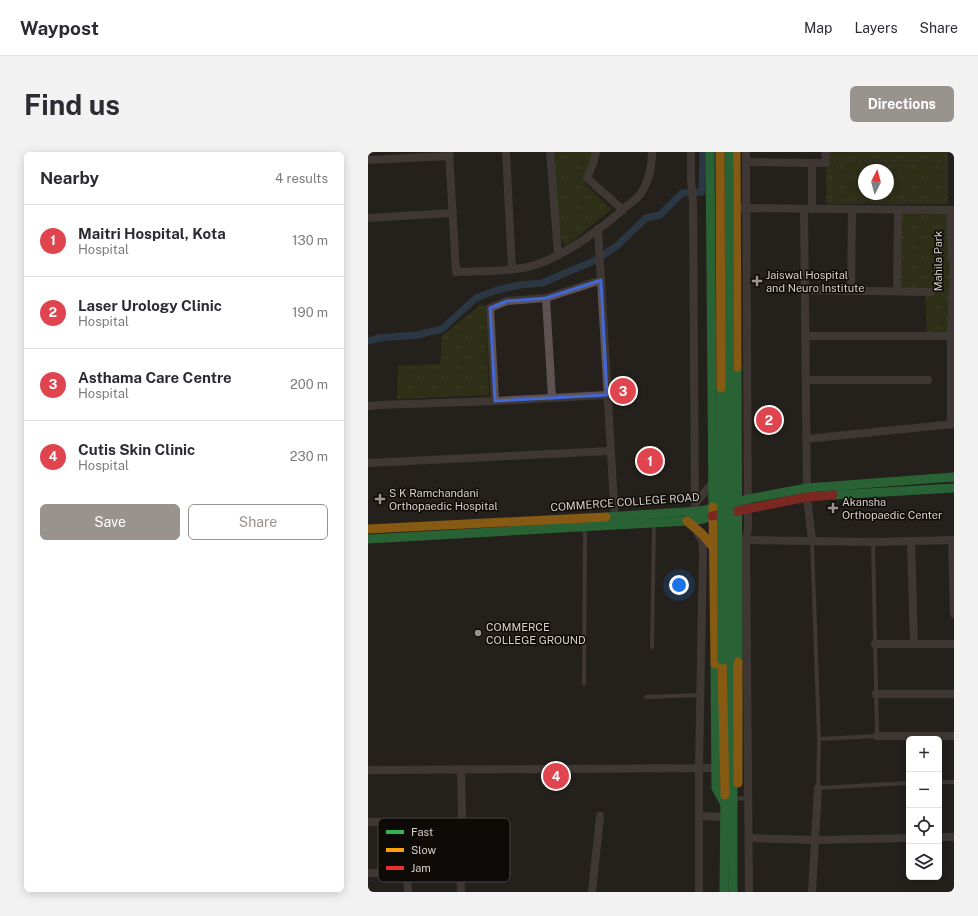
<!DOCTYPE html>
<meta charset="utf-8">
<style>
body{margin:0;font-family:"Public Sans",sans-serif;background:#f2f2f3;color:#2b2b33}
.controls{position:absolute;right:12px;bottom:12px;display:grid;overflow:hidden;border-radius:6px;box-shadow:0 2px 10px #0003}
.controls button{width:36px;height:36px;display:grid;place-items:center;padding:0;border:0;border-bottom:1px solid #e1e1e2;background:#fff;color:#2b2b33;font:20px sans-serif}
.compass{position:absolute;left:490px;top:12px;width:36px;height:36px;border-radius:50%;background:#fff;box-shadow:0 2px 10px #0003;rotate:6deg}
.you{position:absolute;left:311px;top:433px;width:14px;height:14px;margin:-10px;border:3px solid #fff;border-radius:50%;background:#1a73e8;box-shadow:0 0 0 6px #1a73e833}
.badge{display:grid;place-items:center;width:26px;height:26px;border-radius:50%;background:#99938e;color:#fff;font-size:13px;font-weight:700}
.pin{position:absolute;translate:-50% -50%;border:2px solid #fff;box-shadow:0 1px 4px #0006}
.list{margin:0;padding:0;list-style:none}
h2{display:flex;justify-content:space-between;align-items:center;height:52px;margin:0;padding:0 16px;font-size:17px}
h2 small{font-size:13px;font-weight:400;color:#7c7c81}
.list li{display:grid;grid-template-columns:26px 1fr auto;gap:12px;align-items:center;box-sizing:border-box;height:72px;padding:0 16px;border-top:1px solid #e1e1e2}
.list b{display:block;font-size:15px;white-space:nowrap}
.list p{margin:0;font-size:13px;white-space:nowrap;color:#7c7c81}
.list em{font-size:13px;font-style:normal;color:#7c7c81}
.actions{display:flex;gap:8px;padding:12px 16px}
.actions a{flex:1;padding:9px 0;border:1px solid #99938e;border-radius:6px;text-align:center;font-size:14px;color:#99938e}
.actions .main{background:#99938e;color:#fff}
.icon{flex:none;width:22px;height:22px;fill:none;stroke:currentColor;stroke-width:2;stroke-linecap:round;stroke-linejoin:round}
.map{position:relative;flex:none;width:586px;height:740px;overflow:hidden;border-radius:6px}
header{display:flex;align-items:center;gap:24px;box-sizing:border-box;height:56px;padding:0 20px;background:#fff;border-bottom:1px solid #e1e1e2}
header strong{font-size:19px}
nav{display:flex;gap:22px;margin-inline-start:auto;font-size:14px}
.intro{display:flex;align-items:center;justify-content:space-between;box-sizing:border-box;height:96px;padding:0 24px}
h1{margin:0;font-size:28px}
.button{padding:10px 18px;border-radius:6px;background:#99938e;color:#fff;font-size:14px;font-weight:700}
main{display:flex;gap:24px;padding:0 24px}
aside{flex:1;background:#fff;border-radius:6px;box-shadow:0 2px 10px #0003}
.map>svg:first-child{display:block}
</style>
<header>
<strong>Waypost</strong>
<nav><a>Map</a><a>Layers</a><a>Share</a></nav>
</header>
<div class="intro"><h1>Find us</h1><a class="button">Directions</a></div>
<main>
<aside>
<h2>Nearby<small>4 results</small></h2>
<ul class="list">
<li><span class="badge" style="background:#e0444e">1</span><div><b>Maitri Hospital, Kota</b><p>Hospital</p></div><em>130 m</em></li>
<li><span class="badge" style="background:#e0444e">2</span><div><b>Laser Urology Clinic</b><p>Hospital</p></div><em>190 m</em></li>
<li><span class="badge" style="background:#e0444e">3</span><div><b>Asthama Care Centre</b><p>Hospital</p></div><em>200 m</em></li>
<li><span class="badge" style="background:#e0444e">4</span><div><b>Cutis Skin Clinic</b><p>Hospital</p></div><em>230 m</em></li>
</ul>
<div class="actions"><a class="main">Save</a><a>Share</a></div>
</aside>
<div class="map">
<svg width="586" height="740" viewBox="0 0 586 740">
<defs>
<pattern id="park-tufts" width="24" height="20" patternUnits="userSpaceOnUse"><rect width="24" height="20" fill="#3b4113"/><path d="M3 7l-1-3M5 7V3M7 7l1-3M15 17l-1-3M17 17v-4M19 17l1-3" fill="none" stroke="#575b34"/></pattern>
</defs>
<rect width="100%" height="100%" fill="#25201c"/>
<g fill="url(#park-tufts)" fill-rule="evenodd">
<polygon points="185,0 224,0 223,8 220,12 217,32 244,57 198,94 192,84"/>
<path d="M458,0H580V52H458ZM496,18H520V42H496Z"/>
<polygon points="532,59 582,59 583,181 559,184 557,138 531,137"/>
<polygon points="118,153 121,243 29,247 30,214 72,212 74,184 111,154"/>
</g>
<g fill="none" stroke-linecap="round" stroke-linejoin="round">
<polyline stroke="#345374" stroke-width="7" points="0,189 11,186 49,183 74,177 108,146 126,139 151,133 174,131 228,108 250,93 278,66 292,63 314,41 334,40 335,0"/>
<g stroke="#5c5354" stroke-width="1" stroke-dasharray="2 3" stroke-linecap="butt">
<polyline points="523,0 524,48"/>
<polyline points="466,8 577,9"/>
<polyline points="462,18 462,48 577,49 577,0"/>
</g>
<g stroke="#5e5253" stroke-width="4">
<polyline points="444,389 451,587 450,636 541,631"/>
<polyline points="284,495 286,372"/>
<polyline points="216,531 217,384 216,375"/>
<polyline points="278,545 332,543"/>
<polyline points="451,587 509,584 505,390"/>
<polyline points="571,630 586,630"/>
<polyline points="365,646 381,647"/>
</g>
<g stroke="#5e5253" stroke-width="8">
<path d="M81,0L88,120C112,119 149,120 170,112C203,100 234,76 260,53C264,50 270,46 273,41C281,29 284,14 284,0"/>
<polyline points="138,0 144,117"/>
<polyline points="182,0 190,102"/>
<polyline points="228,0 225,12 219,26 255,58"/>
<polyline points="323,0 323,28 325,50 327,363"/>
<polyline points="378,0 380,377 378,388 381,740"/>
<polyline points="0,8 82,4"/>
<polyline points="378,10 444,11 444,57"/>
<polyline points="444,11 458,11 457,0"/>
<polyline points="374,56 586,58"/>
<polyline points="436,57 439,345 444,388"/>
<polyline points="582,58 584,107 586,113 583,181 583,272"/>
<polyline points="0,66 85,61"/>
<polyline points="230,77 247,370"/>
<polyline points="437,138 563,140"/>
<polyline points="483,139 484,57"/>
<polyline points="529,139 530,58"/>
<polyline points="178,146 184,246"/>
<polyline points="437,184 583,184"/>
<polyline points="438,228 560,228"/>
<polyline points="127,249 122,156 139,149 178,146 233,128"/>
<polyline points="0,254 11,253 127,249 239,243"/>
<polyline points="438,287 586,272"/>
<polyline points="0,311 242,299"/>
<polyline points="327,352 345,330"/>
<polyline points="330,382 334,388 335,396 331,616 331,740"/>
<polyline points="378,388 505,390 586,388"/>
<polyline points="584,388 586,462"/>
<polyline points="543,389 546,492"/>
<polyline points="507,492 586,492"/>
<polyline points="508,542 586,542"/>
<polyline points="509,584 586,584"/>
<polyline points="0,618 347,616"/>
<polyline points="331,664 357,665"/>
<polyline points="0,670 93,670"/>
<polyline points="571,685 586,685"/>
<polyline points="381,686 447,688 541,686"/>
<polyline points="92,717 93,740"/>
<polyline points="39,720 40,740"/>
<path d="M0,721L88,719C93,716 95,713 95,707L93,617"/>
<polyline points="224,740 232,664"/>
<polyline points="444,740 450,636"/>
</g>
<g stroke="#30b455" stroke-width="9">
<polyline points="342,0 345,355"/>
<polyline points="369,215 370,510"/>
<polyline points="465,343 586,336"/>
<polyline points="238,365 332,359 380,347 439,336 586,325"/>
<polyline points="0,387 319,369 335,367 344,364"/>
<polyline points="362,508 365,643 365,740"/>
<polyline points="347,512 348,636 357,652"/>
<polyline points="356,740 357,643"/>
</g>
<g stroke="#ff9f0a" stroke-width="9">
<polyline points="368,0 369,215"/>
<polyline points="345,355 347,512"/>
<polyline points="319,369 334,382 346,396"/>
<polyline points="0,377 238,365"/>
<polyline points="354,508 357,643"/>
<polyline points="370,510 370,631"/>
</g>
<polyline stroke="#e5322d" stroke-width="9" points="344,364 439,345 465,343"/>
<g stroke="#30b455" stroke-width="9">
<polyline points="361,0 362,508"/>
<polyline points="353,236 354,508"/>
</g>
<polyline stroke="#ff9f0a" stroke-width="9" points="352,0 353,236"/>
</g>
<path d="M0 0H586V740H0ZM233,128L239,243L127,249L122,156L139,149L178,146Z" fill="#25201c" fill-opacity=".55" fill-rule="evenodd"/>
<path fill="none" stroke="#4268d6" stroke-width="3" stroke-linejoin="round" d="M233,128L239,243L127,249L122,156L139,149L178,146Z"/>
<g fill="#99938e" stroke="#0e0a07" stroke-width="1.5">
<path d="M387 123h4v4h4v4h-4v4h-4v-4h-4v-4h4z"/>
<path d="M10 341h4v4h4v4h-4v4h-4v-4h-4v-4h4z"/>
<path d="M463 350h4v4h4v4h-4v4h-4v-4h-4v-4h4z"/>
<circle cx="110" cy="481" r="4"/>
</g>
<g text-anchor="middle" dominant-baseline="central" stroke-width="3" stroke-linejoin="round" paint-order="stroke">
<g font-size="11" fill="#d7d1cc" stroke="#0e0a07">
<text transform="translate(570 109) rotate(-90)">Mahila Park</text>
<text transform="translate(257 350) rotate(-4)">COMMERCE COLLEGE ROAD</text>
</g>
<g font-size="11" fill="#d7d1cc" stroke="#0e0a07" text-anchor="start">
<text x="398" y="123">Jaiswal Hospital<tspan x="398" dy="13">and Neuro Institute</tspan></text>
<text x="21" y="341">S K Ramchandani<tspan x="21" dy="13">Orthopaedic Hospital</tspan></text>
<text x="474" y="350">Akansha<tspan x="474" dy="13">Orthopaedic Center</tspan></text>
<text x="118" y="475">COMMERCE<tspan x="118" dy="13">COLLEGE GROUND</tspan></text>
</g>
</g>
<rect x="10" y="666" width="132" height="64" rx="6" fill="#0e0a07" stroke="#4a4642" stroke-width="1"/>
<rect x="18" y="678" width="18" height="4" fill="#30b455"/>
<rect x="18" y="696" width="18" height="4" fill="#ff9f0a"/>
<rect x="18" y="714" width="18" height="4" fill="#e5322d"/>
<g font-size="11" fill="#d7d1cc">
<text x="43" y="684">Fast</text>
<text x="43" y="702">Slow</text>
<text x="43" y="720">Jam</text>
</g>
</svg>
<div class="controls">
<button>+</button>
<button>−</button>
<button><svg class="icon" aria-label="locate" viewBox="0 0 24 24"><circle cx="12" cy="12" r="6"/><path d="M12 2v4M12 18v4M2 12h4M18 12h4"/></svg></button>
<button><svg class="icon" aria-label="layers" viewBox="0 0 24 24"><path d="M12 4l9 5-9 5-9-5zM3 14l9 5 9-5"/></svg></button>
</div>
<svg class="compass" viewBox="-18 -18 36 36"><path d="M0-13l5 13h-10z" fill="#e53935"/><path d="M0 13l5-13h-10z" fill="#7c7c81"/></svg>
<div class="you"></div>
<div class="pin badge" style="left:282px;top:309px;background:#e0444e">1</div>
<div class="pin badge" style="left:401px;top:268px;background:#e0444e">2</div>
<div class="pin badge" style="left:255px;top:239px;background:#e0444e">3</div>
<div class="pin badge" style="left:188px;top:624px;background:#e0444e">4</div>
</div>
</main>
